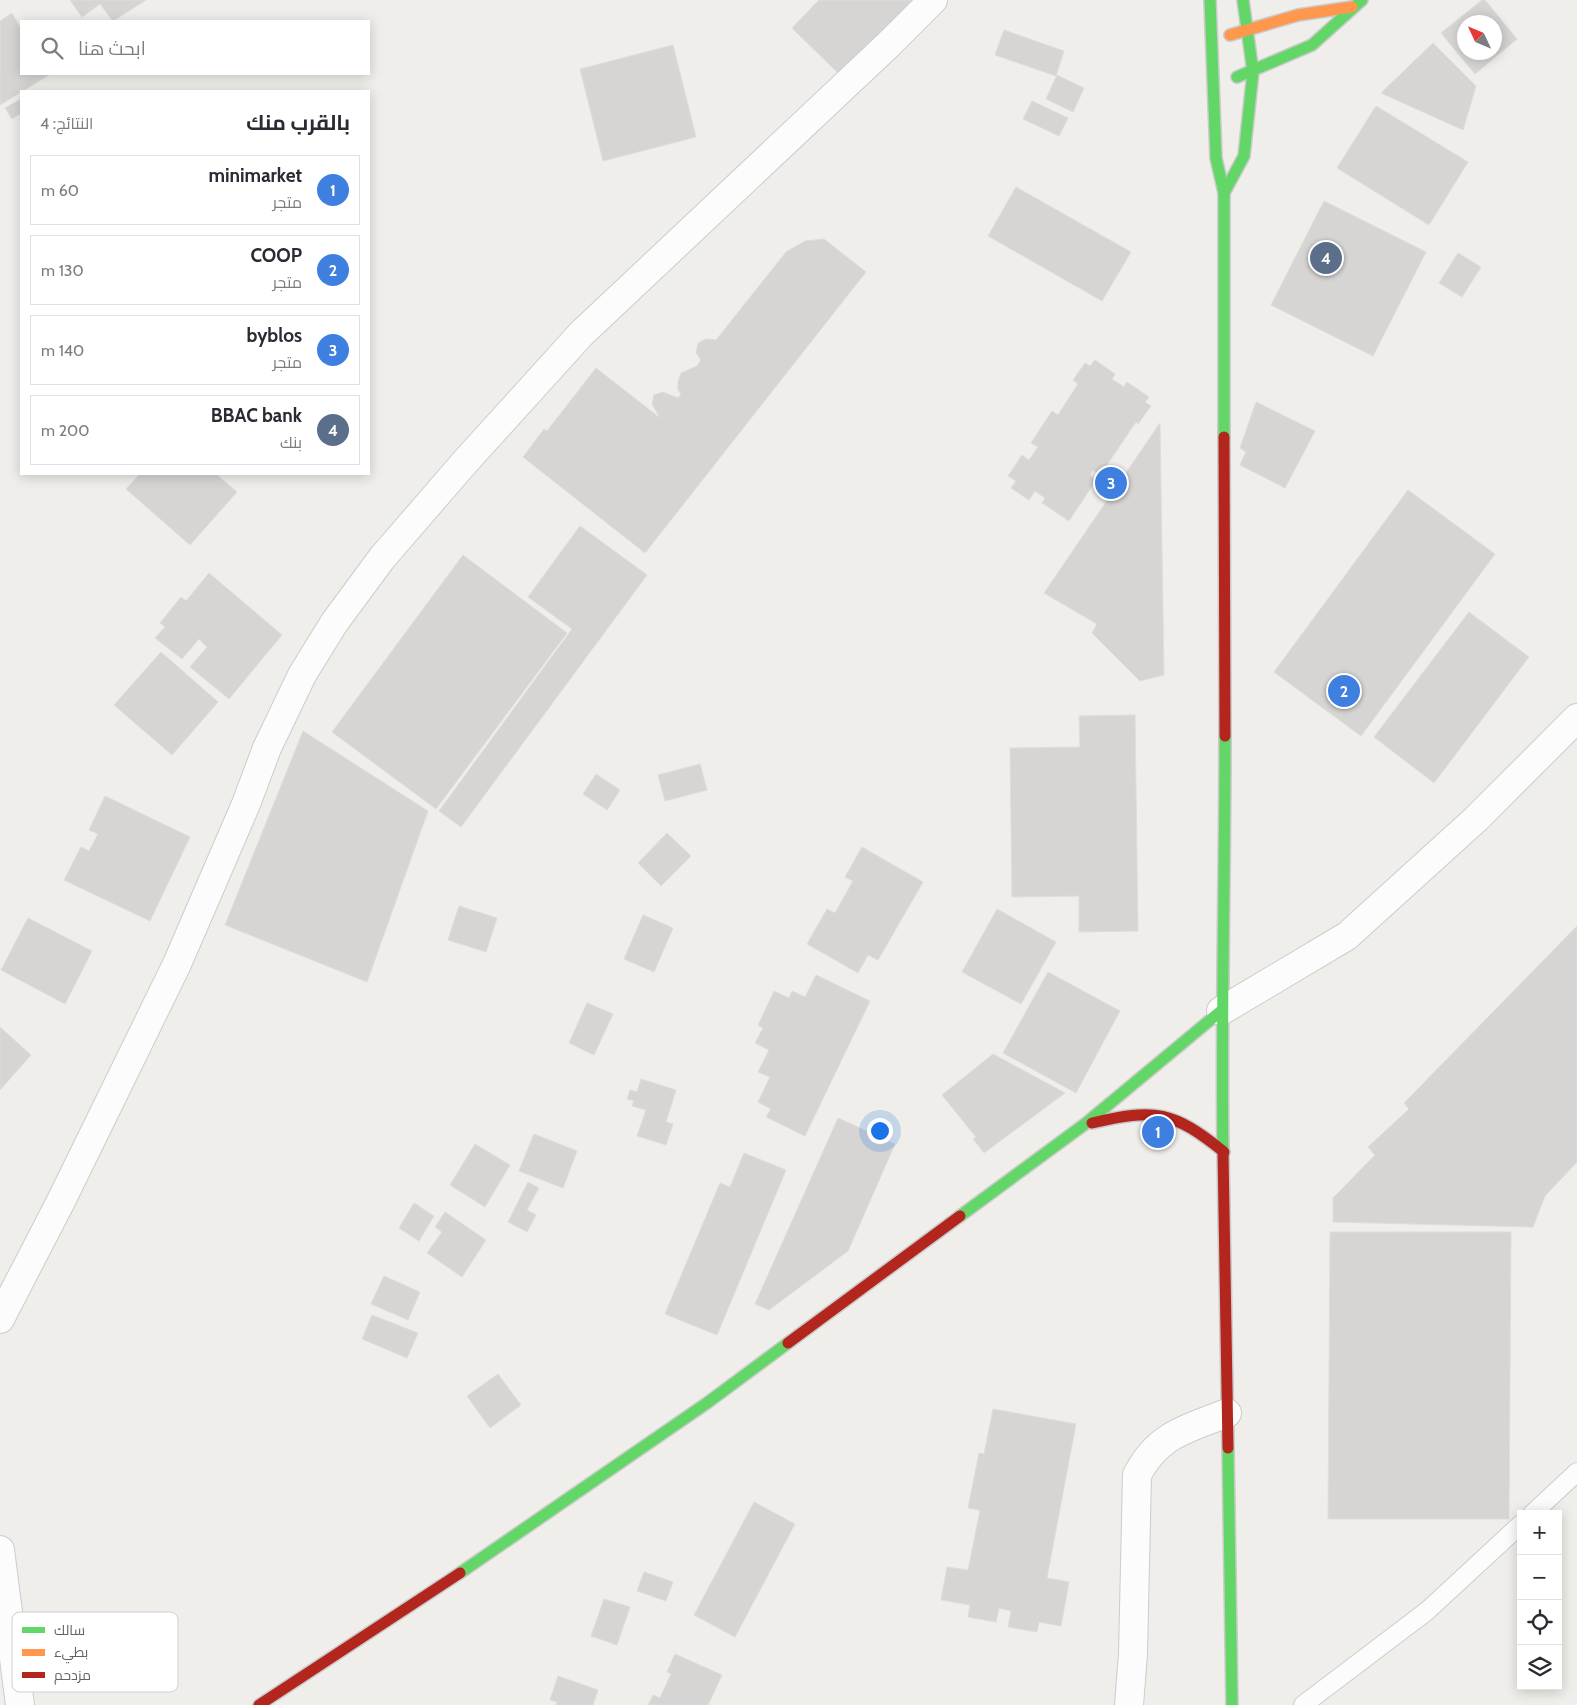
<!DOCTYPE html>
<html lang="ar">
<meta charset="utf-8">
<style>
body{margin:0;font-family:Cabin,Cairo,sans-serif;background:#f7f7f7;color:#2b2b33;direction:rtl}
.controls{position:absolute;right:15px;bottom:15px;display:grid;overflow:hidden;border-radius:0px;box-shadow:0 2px 12px #0003}
.controls button{width:45px;height:45px;display:grid;place-items:center;padding:0;border:0;border-bottom:1px solid #e1e1e2;background:#fff;color:#2b2b33;font:25px sans-serif}
.compass{position:absolute;left:1457px;top:15px;width:45px;height:45px;border-radius:50%;background:#fff;box-shadow:0 2px 12px #0003;rotate:314deg}
.you{position:absolute;left:879px;top:1130px;width:18px;height:18px;margin:-12px;border:4px solid #fff;border-radius:50%;background:#1a73e8;box-shadow:0 0 0 8px #1a73e833}
.badge{display:grid;place-items:center;width:32px;height:32px;border-radius:50%;background:#919496;color:#fff;font-size:16px;font-weight:700}
.pin{position:absolute;translate:-50% -50%;border:2px solid #fff;box-shadow:0 1px 5px #0006}
.list{margin:0;padding:0;list-style:none}
h2{display:flex;justify-content:space-between;align-items:center;height:65px;margin:0;padding:0 20px;font-size:21px}
h2 small{font-size:16px;font-weight:400;color:#7c7c81}
.list li{display:grid;grid-template-columns:32px 1fr auto;gap:15px;align-items:center;box-sizing:border-box;height:70px;margin:0 10px 10px;padding:0 10px;border:1px solid #e1e1e2;border-radius:0px}
.list b{display:block;font-size:19px;white-space:nowrap}
.list p{margin:0;font-size:16px;white-space:nowrap;color:#7c7c81}
.list em{font-size:16px;font-style:normal;color:#7c7c81}
.icon{flex:none;width:28px;height:28px;fill:none;stroke:currentColor;stroke-width:2;stroke-linecap:round;stroke-linejoin:round}
.map{position:relative;flex:none;width:1577px;height:1705px;overflow:hidden;direction:ltr}
.search{position:absolute;background:#fff;box-shadow:0 2px 12px #0003;left:20px;top:20px;width:350px;height:55px;display:flex;align-items:center;gap:12px;box-sizing:border-box;padding:0 18px;border-radius:0px;color:#7c7c81;font-size:19px}
.panel{position:absolute;background:#fff;box-shadow:0 2px 12px #0003;left:20px;top:90px;width:350px;height:385px;border-radius:0px;direction:rtl}
.map>svg:first-child{display:block}
</style>
<div class="map">
<svg width="1577" height="1705" viewBox="0 0 1577 1705">
<rect width="100%" height="100%" fill="#efeeea"/>
<g fill="#d6d5d3" stroke="#deddd9" fill-rule="evenodd">
<polygon points="70,0 146,0 113,21 100,4 82,17"/>
<polygon points="819,0 912,0 840,75 792,28"/>
<path d="M1482,0H1485L1517,39L1475,74L1441,33ZM1464,22H1494V52H1464Z"/>
<polygon points="12,13 21,29 21,74 49,75 0,105 0,21"/>
<polygon points="1004,30 1064,51 1056,76 995,55"/>
<polygon points="1433,43 1476,86 1463,130 1381,93"/>
<polygon points="673,45 696,137 603,161 580,69"/>
<polygon points="1057,75 1084,88 1073,112 1046,99"/>
<polygon points="21,99 21,113 12,119 5,108"/>
<polygon points="1032,101 1068,118 1059,136 1023,119"/>
<polygon points="1376,106 1468,162 1429,225 1337,168"/>
<polygon points="1016,187 1131,252 1102,301 988,236"/>
<polygon points="1324,201 1426,252 1373,356 1271,305"/>
<polygon points="824,239 866,272 645,553 523,457 544,429 547,431 596,368 660,418 652,404 654,395 663,392 678,398 681,394 678,390 678,382 681,373 697,366 701,360 696,353 698,343 706,339 716,340 786,252 805,241"/>
<polygon points="1458,253 1481,267 1462,297 1439,283"/>
<polygon points="1095,360 1115,374 1112,379 1124,387 1127,382 1149,397 1145,402 1151,406 1138,424 1136,422 1100,475 1093,470 1090,475 1096,480 1069,521 1042,503 1045,498 1035,491 1029,500 1011,488 1016,481 1008,476 1022,455 1029,460 1038,447 1031,443 1052,411 1058,415 1078,384 1073,380 1085,363 1090,366"/>
<polygon points="1256,402 1315,431 1285,488 1240,465 1246,452 1240,448"/>
<polygon points="1160,423 1164,675 1140,681 1092,633 1097,624 1044,593"/>
<polygon points="140,474 216,474 237,492 190,545 126,489"/>
<polygon points="1408,490 1495,554 1361,736 1274,672"/>
<polygon points="580,526 647,575 461,827 439,811 572,629 528,597"/>
<polygon points="463,555 567,633 436,809 332,732"/>
<polygon points="209,573 282,635 229,699 190,667 207,647 199,639 182,659 155,638 165,627 160,623 181,597 186,601"/>
<polygon points="1469,612 1529,657 1434,783 1374,737"/>
<polygon points="161,652 218,702 172,755 114,705"/>
<polygon points="1135,715 1138,931 1079,932 1079,896 1012,897 1010,748 1080,747 1079,716"/>
<polygon points="303,731 428,811 367,982 225,925"/>
<polygon points="700,764 707,790 665,801 658,775"/>
<polygon points="596,774 620,790 607,810 583,794"/>
<polygon points="105,796 190,837 150,921 64,880 81,847 89,851 98,834 89,830"/>
<polygon points="667,833 691,856 661,886 638,863"/>
<polygon points="862,847 923,882 878,960 868,955 858,973 807,944 827,909 835,913 853,881 845,877"/>
<polygon points="459,906 497,918 486,952 448,940"/>
<polygon points="997,909 1056,942 1021,1004 962,972"/>
<polygon points="643,915 673,928 654,972 624,959"/>
<polygon points="28,918 92,951 65,1004 1,970"/>
<polygon points="1577,926 1577,1162 1545,1196 1533,1227 1333,1222 1333,1198 1375,1155 1368,1147 1409,1109 1404,1103"/>
<polygon points="1048,972 1120,1011 1076,1093 1003,1053"/>
<polygon points="816,975 870,1001 805,1136 766,1117 771,1109 758,1102 770,1077 758,1072 769,1050 755,1043 763,1028 758,1025 774,991 789,998 792,991 805,997"/>
<polygon points="587,1003 613,1014 594,1055 569,1043"/>
<polygon points="0,1027 31,1055 0,1090"/>
<polygon points="993,1054 1065,1093 984,1153 973,1139 976,1137 942,1095"/>
<polygon points="641,1079 676,1090 666,1122 673,1124 666,1145 637,1136 646,1110 632,1106 634,1101 627,1099 630,1090 637,1092"/>
<polygon points="838,1118 895,1144 848,1251 769,1310 755,1304"/>
<polygon points="534,1134 577,1151 563,1188 519,1171"/>
<polygon points="475,1144 510,1165 485,1207 450,1185"/>
<polygon points="744,1153 786,1170 717,1335 665,1314 720,1183 730,1187"/>
<polygon points="528,1182 539,1188 527,1210 536,1215 527,1232 508,1222"/>
<polygon points="414,1203 434,1216 419,1241 399,1228"/>
<polygon points="445,1212 486,1240 462,1277 427,1253 442,1232 435,1227"/>
<polygon points="1330,1232 1511,1232 1509,1519 1328,1519"/>
<polygon points="384,1276 420,1292 408,1320 371,1304"/>
<polygon points="372,1315 418,1333 407,1358 362,1339"/>
<polygon points="498,1374 521,1405 490,1428 467,1396"/>
<polygon points="993,1409 1076,1424 1047,1578 1069,1582 1061,1626 1039,1622 1037,1632 1008,1627 1011,1611 999,1608 996,1622 968,1617 970,1605 941,1600 947,1567 968,1570 980,1510 968,1508 979,1453 984,1454"/>
<polygon points="754,1502 795,1524 735,1637 694,1615"/>
<polygon points="644,1572 673,1582 666,1601 637,1591"/>
<polygon points="604,1599 630,1607 617,1645 591,1636"/>
<polygon points="675,1654 722,1675 708,1705 648,1705 653,1695 660,1698 671,1674 667,1672"/>
<polygon points="558,1676 598,1690 593,1705 556,1705 557,1702 550,1700"/>
</g>
<g fill="none" stroke-linecap="round" stroke-linejoin="round">
<g stroke="#cbcccc" stroke-width="20">
<g id="lane">
<polyline points="1532,1514 1577,1472"/>
<polyline points="1303,1705 1427,1611 1521,1524"/>
</g>
</g>
<g stroke="#cbcccc" stroke-width="30">
<g id="street">
<polyline points="1221,1011 1347,936 1476,819 1577,718"/>
<polyline points="0,1319 61,1201 177,964 246,804 267,748 302,675 334,623 382,558 465,462 581,334 889,44 933,0"/>
<polyline points="0,1550 20,1705"/>
<path d="M1129,1705L1133,1654L1137,1475C1158,1434 1187,1429 1227,1413"/>
</g>
</g>
<g stroke="#cacacb" stroke-width="14">
<g id="fast">
<polyline points="1210,0 1216,158 1224,193 1224,437"/>
<polyline points="1237,77 1312,45 1362,0"/>
<polyline points="1224,193 1244,156 1253,72 1243,0"/>
<path d="M1223,1152C1221,1013 1225,875 1225,736"/>
<polyline points="960,1216 1085,1124 1221,1011"/>
<polyline points="1228,1448 1232,1705"/>
<polyline points="460,1573 707,1403 788,1343"/>
</g>
</g>
<g stroke="#cacacb" stroke-width="14">
<polyline id="slow" points="1230,35 1298,15 1352,7"/>
</g>
<g stroke="#cacacb" stroke-width="14">
<g id="jam">
<polyline points="1224,437 1225,736"/>
<path d="M1092,1123C1155,1108 1173,1111 1224,1152"/>
<polyline points="1223,1152 1228,1448"/>
<polyline points="788,1343 960,1216"/>
<polyline points="259,1705 460,1573"/>
</g>
</g>
<use href="#lane" stroke="#fdfcfc" stroke-width="18"/>
<use href="#street" stroke="#fdfcfc" stroke-width="28"/>
<use href="#fast" stroke="#63d668" stroke-width="11"/>
<use href="#slow" stroke="#ff974d" stroke-width="11"/>
<use href="#jam" stroke="#b3261e" stroke-width="11"/>
</g>
<rect x="12" y="1612" width="166" height="80" rx="8" fill="#fff" stroke="#cfd0d2" stroke-width="1"/>
<rect x="22" y="1627" width="23" height="6" fill="#63d668"/>
<rect x="22" y="1649" width="23" height="7" fill="#ff974d"/>
<rect x="22" y="1672" width="23" height="6" fill="#b3261e"/>
<g font-size="14" fill="#5f6368">
<text x="54" y="1635">سالك</text>
<text x="54" y="1657">بطيء</text>
<text x="54" y="1680">مزدحم</text>
</g>
</svg>
<div class="controls">
<button>+</button>
<button>−</button>
<button><svg class="icon" aria-label="locate" viewBox="0 0 24 24"><circle cx="12" cy="12" r="6"/><path d="M12 2v4M12 18v4M2 12h4M18 12h4"/></svg></button>
<button><svg class="icon" aria-label="layers" viewBox="0 0 24 24"><path d="M12 4l9 5-9 5-9-5zM3 14l9 5 9-5"/></svg></button>
</div>
<svg class="compass" viewBox="-18 -18 36 36"><path d="M0-13l5 13h-10z" fill="#e53935"/><path d="M0 13l5-13h-10z" fill="#7c7c81"/></svg>
<div class="you"></div>
<div class="pin badge" style="left:1158px;top:1132px;background:#3f7fe0">1</div>
<div class="pin badge" style="left:1344px;top:691px;background:#3f7fe0">2</div>
<div class="pin badge" style="left:1111px;top:483px;background:#3f7fe0">3</div>
<div class="pin badge" style="left:1326px;top:258px;background:#5c6f8a">4</div>
<div class="search"><svg class="icon" aria-label="search" viewBox="0 0 24 24"><circle cx="10" cy="10" r="6"/><path d="M15 15l6 6"/></svg>ابحث هنا</div>
<section class="panel">
<h2>بالقرب منك<small>النتائج: 4</small></h2>
<ul class="list">
<li><span class="badge" style="background:#3f7fe0">1</span><div><b>minimarket</b><p>متجر</p></div><em>60 m</em></li>
<li><span class="badge" style="background:#3f7fe0">2</span><div><b>COOP</b><p>متجر</p></div><em>130 m</em></li>
<li><span class="badge" style="background:#3f7fe0">3</span><div><b>byblos</b><p>متجر</p></div><em>140 m</em></li>
<li><span class="badge" style="background:#5c6f8a">4</span><div><b>BBAC bank</b><p>بنك</p></div><em>200 m</em></li>
</ul>
</section>
</div>
